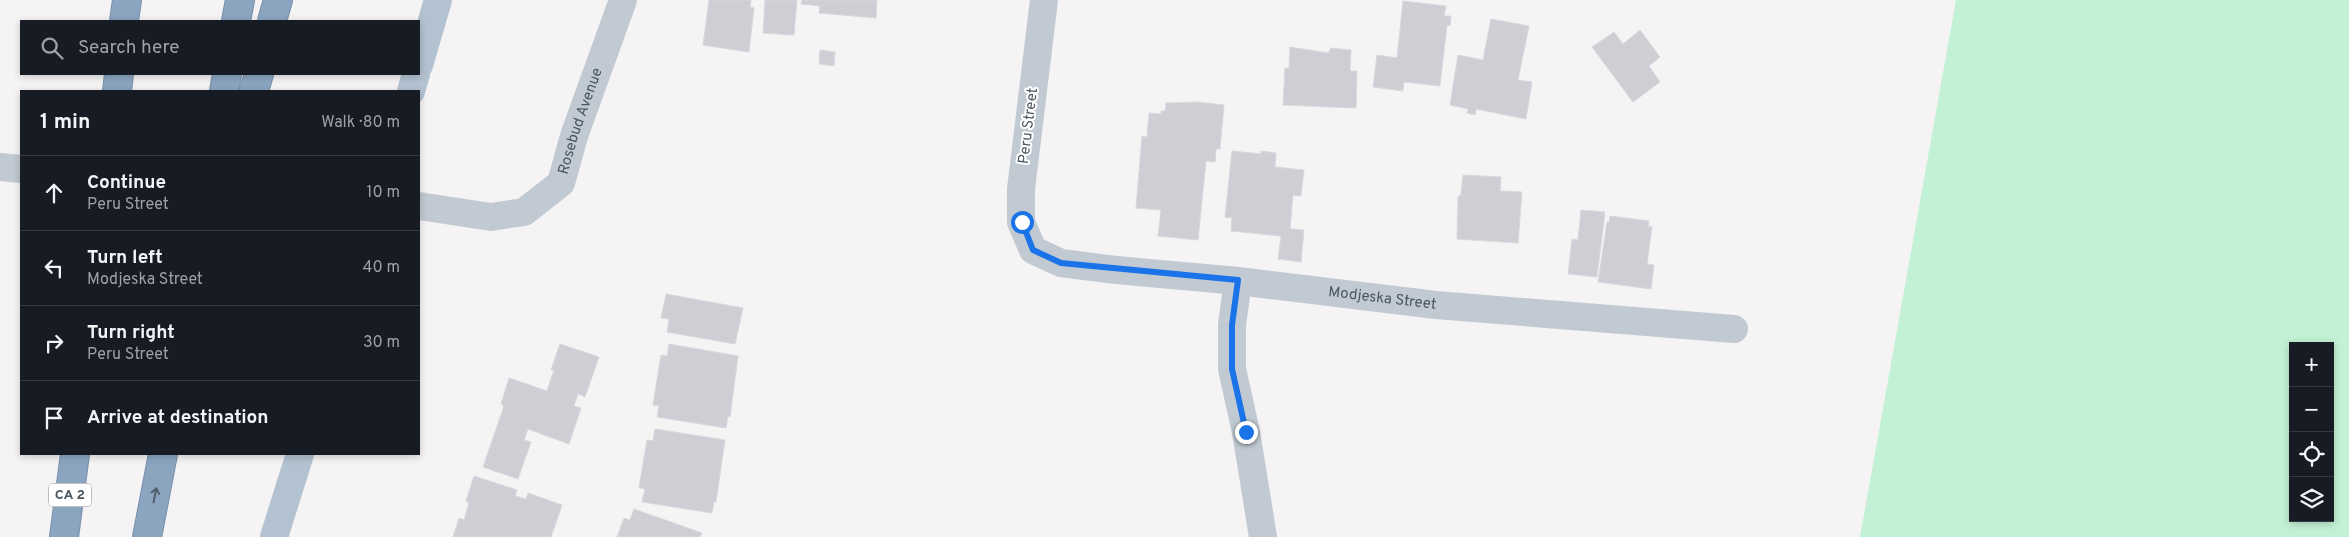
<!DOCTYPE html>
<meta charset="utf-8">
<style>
body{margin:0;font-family:Overpass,sans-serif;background:#242831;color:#f1f3f6}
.controls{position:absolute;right:15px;bottom:15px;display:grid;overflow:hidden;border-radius:0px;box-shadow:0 2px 8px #0003}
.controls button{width:45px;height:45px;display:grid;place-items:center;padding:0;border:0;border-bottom:1px solid #363941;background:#171b24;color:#f1f3f6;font:25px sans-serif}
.stop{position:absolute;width:15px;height:15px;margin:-11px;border:4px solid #1a73e8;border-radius:50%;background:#fff}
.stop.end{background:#1a73e8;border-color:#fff;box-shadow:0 1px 5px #0008}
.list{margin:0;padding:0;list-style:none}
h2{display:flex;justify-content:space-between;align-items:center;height:65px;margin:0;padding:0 20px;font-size:21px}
h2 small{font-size:16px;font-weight:400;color:#9ea1a6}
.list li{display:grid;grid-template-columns:32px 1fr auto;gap:15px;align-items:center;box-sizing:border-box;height:75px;padding:0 20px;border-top:1px solid #363941}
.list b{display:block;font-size:19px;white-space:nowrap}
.list p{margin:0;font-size:16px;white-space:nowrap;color:#9ea1a6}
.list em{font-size:16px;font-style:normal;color:#9ea1a6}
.icon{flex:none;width:28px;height:28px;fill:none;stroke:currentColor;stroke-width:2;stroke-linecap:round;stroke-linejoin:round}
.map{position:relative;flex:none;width:2349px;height:537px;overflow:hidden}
.search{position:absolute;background:#171b24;box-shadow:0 2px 8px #0003;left:20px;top:20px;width:400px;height:55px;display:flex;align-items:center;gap:12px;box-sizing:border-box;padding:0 18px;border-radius:0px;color:#9ea1a6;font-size:19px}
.panel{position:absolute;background:#171b24;box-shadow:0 2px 8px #0003;left:20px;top:90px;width:400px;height:365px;border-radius:0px}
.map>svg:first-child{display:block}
</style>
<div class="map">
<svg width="2349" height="537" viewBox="0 0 2349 537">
<rect width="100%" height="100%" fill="#f5f3f3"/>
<path fill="#c3f1d5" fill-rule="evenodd" d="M1956,0H2349V537H1860ZM2293,346H2330V518H2293Z"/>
<g fill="#cdcfd5" stroke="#d7d9de">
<polygon points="709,0 751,0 750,7 754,8 749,52 703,45"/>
<polygon points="765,0 797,0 794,35 763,33"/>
<polygon points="802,0 877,0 876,18 819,13 820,6 801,4"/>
<polygon points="1403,1 1446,6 1444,16 1451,16 1450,26 1447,25 1440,86 1404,82 1403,91 1373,87 1377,55 1397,58"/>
<polygon points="1491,19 1529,26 1518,80 1532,82 1526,119 1476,109 1475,115 1467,113 1468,109 1450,105 1458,55 1483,60"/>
<polygon points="1640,30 1660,57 1649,66 1660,82 1633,102 1592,47 1614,32 1623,44"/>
<polygon points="1290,47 1328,53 1331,48 1351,50 1350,71 1357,71 1356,108 1283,105 1285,68 1289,69"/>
<polygon points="820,50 835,52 834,66 819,64"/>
<polygon points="1197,102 1224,105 1220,149 1216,149 1215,162 1206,161 1198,240 1158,236 1161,210 1136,208 1142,136 1147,137 1149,113 1161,114 1161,111 1165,111 1166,103"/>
<polygon points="1232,151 1261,154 1261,151 1276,153 1275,167 1304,170 1301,196 1293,195 1290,229 1304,230 1301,262 1278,259 1281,236 1231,231 1232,218 1225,217"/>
<polygon points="1463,175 1501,177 1500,191 1522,192 1518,243 1457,239 1458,197 1461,195"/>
<polygon points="1581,210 1605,212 1597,277 1568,274 1572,239 1578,240"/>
<polygon points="1610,216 1649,221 1648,226 1652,227 1647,264 1654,265 1651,289 1598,282 1607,222 1609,222"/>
<polygon points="666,294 743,308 735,344 667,332 669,319 661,318"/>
<polygon points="560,344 599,357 585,397 578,394 574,406 581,408 569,444 528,429 524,440 531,442 518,479 483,467 504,406 501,404 509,378 547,391 554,370 551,370"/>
<polygon points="669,344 738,356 730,417 728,416 726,428 657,417 659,406 653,405 661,355 667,356"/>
<polygon points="655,429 725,440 716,502 714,502 712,513 642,502 645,489 639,488 647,440 653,441"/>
<polygon points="474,476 517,490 515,496 526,499 528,493 562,505 551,537 453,537 459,518 464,520 469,503 466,501"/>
<polygon points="634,509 702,533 700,537 617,537 624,518 630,520"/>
</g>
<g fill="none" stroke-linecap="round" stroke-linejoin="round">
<g stroke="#7690ad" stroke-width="30">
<g id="highway">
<polyline points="124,21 127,0"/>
<polyline points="236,21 240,0"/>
<polyline points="272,21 278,0"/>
<polyline points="117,91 119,74"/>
<polyline points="224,91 227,74"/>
<polyline points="254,91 259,74"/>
<polyline points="64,537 75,454"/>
<polyline points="147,537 163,454"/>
</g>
</g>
<g stroke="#c1cad2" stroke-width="28">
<path id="s1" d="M1044,0L1021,189V222L1033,250L1061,263L1116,270L1238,281L1436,305L1734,329"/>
<polyline points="0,167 21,169"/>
<path id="s2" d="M419,206L491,217L524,212L561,183L574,136L623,0"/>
<polyline points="1238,281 1232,325 1232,369 1246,432 1263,537"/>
</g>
<g stroke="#b3c2d1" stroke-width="28">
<polyline points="419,65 438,0"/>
<polyline points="411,91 416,74"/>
<polyline points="274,537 300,454"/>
</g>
<use href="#highway" stroke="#8ba5c1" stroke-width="28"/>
</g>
<defs><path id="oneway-shaft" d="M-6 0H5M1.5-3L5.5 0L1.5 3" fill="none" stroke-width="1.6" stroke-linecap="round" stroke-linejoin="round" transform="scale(1.25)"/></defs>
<use stroke="#505e6b" href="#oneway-shaft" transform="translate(155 495) rotate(-79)"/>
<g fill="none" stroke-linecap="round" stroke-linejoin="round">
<polyline stroke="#1a73e8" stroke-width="6" points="1022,222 1033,250 1061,263 1238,280 1232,325 1232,369 1246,432"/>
</g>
<g text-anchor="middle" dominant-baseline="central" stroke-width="4" stroke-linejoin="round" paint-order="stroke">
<rect fill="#fff" stroke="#808990" stroke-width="1" x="49" y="483.5" width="42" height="23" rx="4"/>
<g font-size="14" font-weight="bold" fill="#4a5661">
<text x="70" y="495">CA 2</text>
</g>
<g font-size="15" fill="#4a5661" stroke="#fff">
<text stroke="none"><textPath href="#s2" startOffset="218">Rosebud Avenue</textPath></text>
<text transform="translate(1029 126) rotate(-83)">Peru Street</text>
<text stroke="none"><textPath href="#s1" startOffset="608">Modjeska Street</textPath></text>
</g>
</g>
</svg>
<div class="controls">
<button>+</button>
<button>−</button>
<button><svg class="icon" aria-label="locate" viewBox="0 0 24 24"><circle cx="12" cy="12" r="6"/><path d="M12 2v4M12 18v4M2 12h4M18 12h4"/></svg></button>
<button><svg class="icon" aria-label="layers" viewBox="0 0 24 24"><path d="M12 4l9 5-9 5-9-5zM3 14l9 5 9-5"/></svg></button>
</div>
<div class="stop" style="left:1022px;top:222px"></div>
<div class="stop end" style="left:1246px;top:432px"></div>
<div class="search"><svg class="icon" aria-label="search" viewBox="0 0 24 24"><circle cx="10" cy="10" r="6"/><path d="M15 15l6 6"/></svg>Search here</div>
<section class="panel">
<h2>1 min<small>Walk · 80 m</small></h2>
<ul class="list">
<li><svg class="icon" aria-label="ahead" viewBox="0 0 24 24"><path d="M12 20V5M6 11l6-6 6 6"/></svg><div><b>Continue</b><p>Peru Street</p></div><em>10 m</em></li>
<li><svg class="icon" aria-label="left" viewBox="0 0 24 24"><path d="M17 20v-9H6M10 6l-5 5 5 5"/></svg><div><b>Turn left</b><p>Modjeska Street</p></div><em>40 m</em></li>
<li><svg class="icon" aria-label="right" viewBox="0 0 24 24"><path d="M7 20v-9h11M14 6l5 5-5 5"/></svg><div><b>Turn right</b><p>Peru Street</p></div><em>30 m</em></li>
<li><svg class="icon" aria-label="arrive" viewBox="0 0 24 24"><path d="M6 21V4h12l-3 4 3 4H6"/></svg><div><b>Arrive at destination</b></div></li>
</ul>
</section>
</div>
